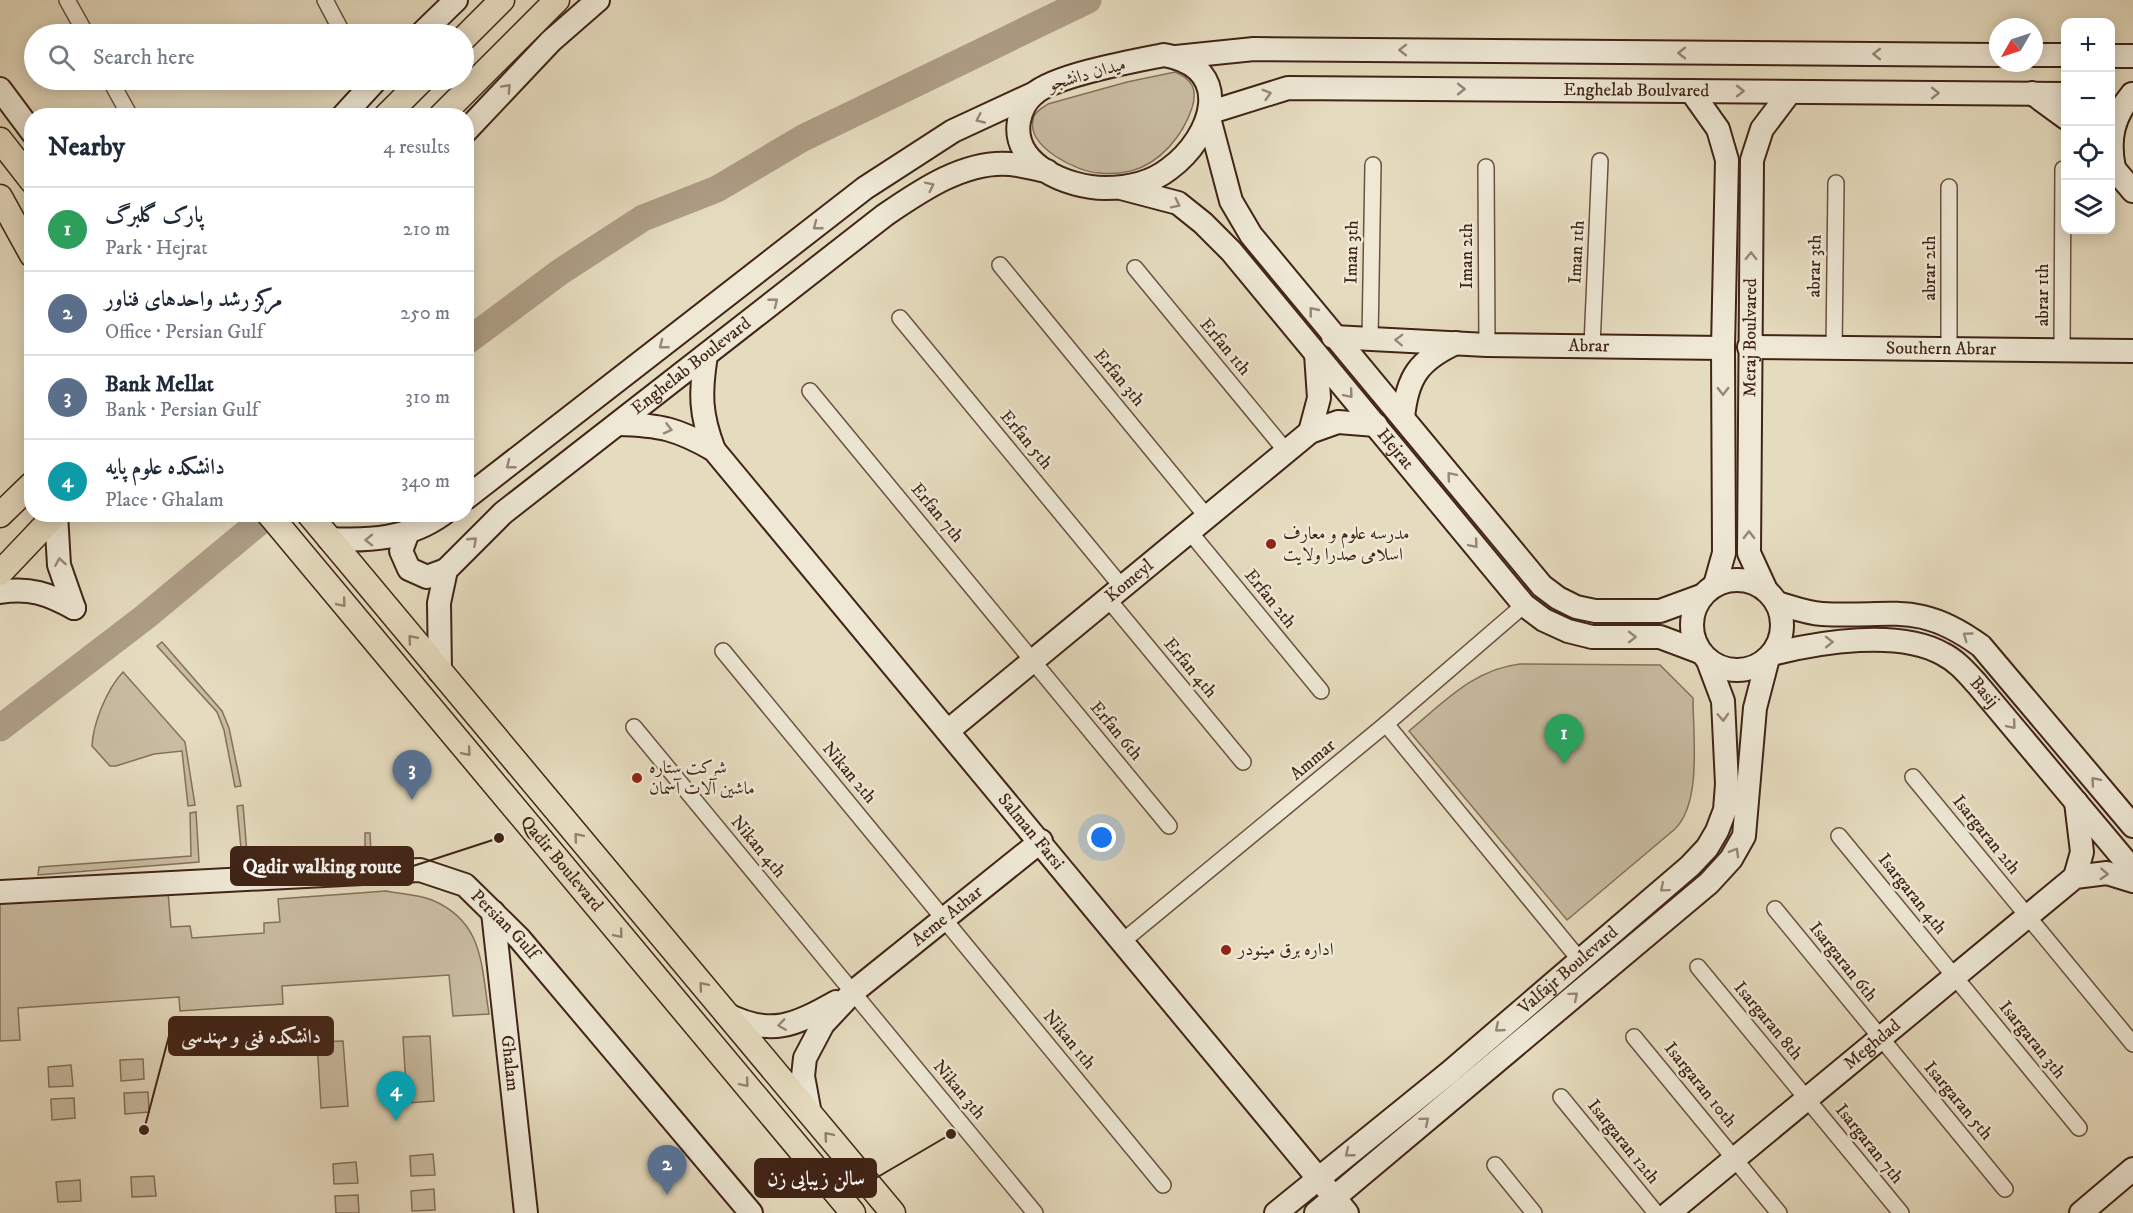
<!DOCTYPE html>
<meta charset="utf-8">
<style>
body{margin:0;font-family:"IM FELL DW Pica",Amiri,serif;background:#f2f2f3;color:#1f2937}
.controls{position:absolute;right:18px;top:18px;display:grid;overflow:hidden;border-radius:12px;box-shadow:0 3px 15px #0003}
.controls button{width:54px;height:54px;display:grid;place-items:center;padding:0;border:0;border-bottom:2px solid #e0e1e3;background:#fff;color:#1f2937;font:30px sans-serif}
.compass{position:absolute;left:1989px;top:18px;width:54px;height:54px;border-radius:50%;background:#fff;box-shadow:0 3px 15px #0003;rotate:231deg}
.you{position:absolute;left:1102px;top:838px;width:21px;height:21px;margin:-15px;border:4px solid #fff;border-radius:50%;background:#1a73e8;box-shadow:0 0 0 9px #1a73e833}
.badge{display:grid;place-items:center;width:39px;height:39px;border-radius:50%;background:#1a73e8;color:#fff;font-size:20px;font-weight:700}
.pin{position:absolute;translate:-50% -50px;filter:drop-shadow(0 2px 3px #0008)}
.pin::after{content:'';position:absolute;top:32px;width:21px;height:18px;background:inherit;clip-path:polygon(0 0,100% 0,50% 100%)}
.list{margin:0;padding:0;list-style:none}
h2{display:flex;justify-content:space-between;align-items:center;height:78px;margin:0;padding:0 24px;font-size:26px}
h2 small{font-size:20px;font-weight:400;color:#747a83}
.list li{display:grid;grid-template-columns:39px 1fr auto;gap:18px;align-items:center;box-sizing:border-box;height:84px;padding:0 24px;border-top:2px solid #e0e1e3}
.list b{display:block;font-size:22px;white-space:nowrap}
.list p{margin:0;font-size:20px;white-space:nowrap;color:#747a83}
.list em{font-size:20px;font-style:normal;color:#747a83}
.icon{flex:none;width:33px;height:33px;fill:none;stroke:currentColor;stroke-width:2;stroke-linecap:round;stroke-linejoin:round}
.map{position:relative;flex:none;width:2133px;height:1213px;overflow:hidden}
.search{position:absolute;background:#fff;box-shadow:0 3px 15px #0003;left:24px;top:24px;width:450px;height:66px;display:flex;align-items:center;gap:15px;box-sizing:border-box;padding:0 21px;border-radius:33px;color:#747a83;font-size:22px}
.panel{position:absolute;background:#fff;box-shadow:0 3px 15px #0003;left:24px;top:108px;width:450px;height:414px;border-radius:24px}
.map>svg:first-child{display:block}
</style>
<div class="map">
<svg width="2133" height="1213" viewBox="0 0 2133 1213">
<rect width="100%" height="100%" fill="#e5dbbe"/>
<filter id="stains"><feTurbulence type="fractalNoise" baseFrequency=".00333" numOctaves="4"/><feColorMatrix values="0 0 0 0 .2 0 0 0 0 .09 0 0 0 0 .02 0 0 0 .5 -.17"/></filter>
<radialGradient id="worn" r=".72"><stop offset=".6" stop-color="#630" stop-opacity="0"/><stop offset="1" stop-color="#630" stop-opacity=".3"/></radialGradient>
<g fill="#c9bca2" stroke="#85705c" stroke-width="1.5">
<path d="M1175,72C1192,79 1198,89 1192,108C1183,135 1161,163 1131,171C1122,173 1108,174 1099,173C1077,172 1027,147 1033,120C1034,112 1042,108 1048,104L1127,82Z"/>
<polygon points="162,642 222,711 229,728 241,786 235,787 224,730 217,712 157,646"/>
<path d="M1520,664L1660,665L1693,698C1693,736 1702,802 1675,829L1567,920L1409,731C1443,703 1474,669 1520,664Z"/>
<path d="M123,672L185,742L195,805L188,806L182,751L154,754L116,766H110L92,746C93,723 107,689 123,672Z"/>
<polygon points="243,805 247,853 365,847 365,833 370,833 371,853 242,859 237,806"/>
<polygon points="196,812 199,862 38,875 39,867 191,856 190,813"/>
<path d="M386,891C400,894 418,894 432,900C484,922 481,965 489,1014L453,1016L449,975L282,986L283,1004L180,1011L179,997L18,1008L20,1040L0,1041V903L168,892L171,927L190,926L192,938L264,933V923L280,922L278,899Z"/>
<polygon points="430,1036 434,1101 407,1103 403,1037"/>
<polygon points="343,1041 348,1106 321,1108 317,1042"/>
<polygon points="143,1059 144,1079 121,1081 120,1060"/>
<polygon points="71,1065 73,1086 49,1087 48,1067"/>
<polygon points="148,1092 149,1112 125,1114 124,1093"/>
<polygon points="74,1098 75,1118 52,1120 51,1099"/>
<polygon points="433,1154 435,1175 411,1176 410,1156"/>
<polygon points="356,1162 358,1183 334,1184 333,1164"/>
<polygon points="154,1176 156,1196 132,1197 131,1177"/>
<polygon points="80,1180 81,1201 58,1202 56,1182"/>
<polygon points="434,1189 435,1210 412,1211 411,1191"/>
<polygon points="358,1195 359,1213 336,1213 335,1196"/>
</g>
<g fill="none" stroke-linecap="round" stroke-linejoin="round">
<g stroke="#ad9d85" stroke-width="27">
<polyline points="466,342 560,272 643,218 717,189 803,138 1088,0"/>
<polyline points="0,728 145,617 269,514"/>
</g>
<g stroke="#6a5241" stroke-width="18">
<g id="street">
<polyline points="67,0 86,34"/>
<polyline points="325,0 343,34"/>
<polyline points="110,80 130,116"/>
<polyline points="1486,167 1487,345"/>
<polyline points="1000,265 1207,517"/>
<polyline points="1135,268 1286,451"/>
<polyline points="900,318 1122,587"/>
<polyline points="1370,339 1373,165"/>
<polyline points="1592,346 1600,161"/>
<polyline points="2062,348 2063,169"/>
<polyline points="1834,350 1836,183"/>
<polyline points="1949,350 1949,187"/>
<polyline points="810,391 1169,826"/>
<polyline points="1189,531 1321,691"/>
<polyline points="1108,599 1243,762"/>
<polyline points="723,651 1163,1185"/>
<polyline points="1386,724 1579,959"/>
<polyline points="634,727 1035,1213"/>
<polyline points="1913,777 2133,1044"/>
<polyline points="1839,836 2079,1128"/>
<polyline points="1775,909 2005,1189"/>
<polyline points="1123,941 1386,724 1524,605"/>
<polyline points="1698,967 1901,1213"/>
<polyline points="1634,1037 1779,1213"/>
<polyline points="1561,1097 1656,1213"/>
<polyline points="1495,1165 1534,1213"/>
</g>
</g>
<g stroke="#412417" stroke-width="26">
<g id="secondary">
<polyline points="421,34 456,0"/>
<path d="M1164,55C1236,68 1213,137 1169,169C1151,183 1127,188 1105,188C1069,188 1011,165 1019,121C1021,111 1025,101 1034,94C1055,75 1134,61 1164,55Z"/>
<polyline points="2034,55 2066,55"/>
<polyline points="2110,56 2133,56"/>
<polyline points="1176,57 1254,49 1998,55"/>
<polyline points="0,89 32,132"/>
<polyline points="1691,91 1718,129 1727,160 1723,348 1724,553 1715,585"/>
<polyline points="2032,93 2066,118"/>
<path id="s1" d="M1211,112L1288,88L2066,94"/>
<polyline points="343,116 376,80"/>
<polyline points="1209,118 1231,201 1251,235 1542,586 1558,598 1576,607 1595,611 1660,611 1701,596"/>
<polyline points="466,131 551,41 598,0"/>
<polyline points="2110,164 2133,191"/>
<path d="M2114,168C2108,139 2113,117 2132,94"/>
<path id="s2" d="M1121,188L1178,203L1203,223L1231,251L1524,605L1544,620L1568,631L1592,637H1660L1700,652"/>
<path id="s3" d="M1333,337L1487,345L1723,348"/>
<path id="s4" d="M1749,347L2133,351"/>
<path d="M706,355C700,393 700,414 714,450"/>
<path d="M1403,418C1407,377 1419,360 1456,343"/>
<path id="s5" d="M618,424C660,425 678,429 714,450L1347,1213"/>
<polyline points="1310,432 1319,398 1316,354"/>
<polyline points="466,498 865,188 953,131 1033,94"/>
<polyline points="56,514 59,565 74,608"/>
<polyline points="408,532 401,551 409,569 427,577 446,570"/>
<path d="M329,539C370,541 408,539 443,514"/>
<circle cx="1737" cy="625" r="45"/>
<path id="s6" d="M1766,590L1749,553L1752,160L1762,129L1790,92"/>
<path d="M0,592C30,587 48,594 74,608"/>
<path d="M1777,603C1791,607 1807,613 1822,614C1892,618 1918,600 1981,646L2133,826"/>
<path id="s7" d="M1772,654C1820,642 1899,629 1943,654C1957,661 1967,673 1977,684L2133,870"/>
<path id="s8" d="M440,672L439,603L446,570L503,513L885,215C920,191 965,160 1010,164C1022,165 1035,169 1047,171"/>
<path id="s9" d="M949,730L1310,432L1338,422L1376,425"/>
<polyline points="2075,877 2082,852 2076,802"/>
<path id="s10" d="M0,892L420,870L465,885L519,938L751,1213"/>
<path id="s11" d="M493,912L526,1213"/>
<path d="M726,1014C771,1037 795,1025 836,1002"/>
<path id="s12" d="M810,1114L803,1076L805,1058L823,1024L853,992L1041,841"/>
<path id="s13" d="M1276,1213L1450,1072L1690,866L1707,848L1717,831L1725,810L1727,784L1723,701L1708,661"/>
<polyline points="1316,1213 1709,883 1731,859 1744,836 1755,708 1768,658"/>
<path id="s14" d="M1669,1213L2075,877L2107,873L2133,881"/>
<polyline points="2081,1213 2133,1169"/>
</g>
</g>
<g stroke="#412417" stroke-width="27">
<g id="primary">
<polyline points="464,38 502,0"/>
<polyline points="386,116 422,80"/>
<polyline points="441,116 557,0"/>
<polyline points="0,140 32,181"/>
<polyline points="0,197 32,255"/>
<path id="s15" d="M269,514L853,1213"/>
<polyline points="309,514 893,1213"/>
<polyline points="0,515 32,484"/>
<polyline points="0,573 56,514"/>
</g>
</g>
<use href="#street" stroke="#eee8d5" stroke-width="15"/>
<use href="#secondary" stroke="#eee8d5" stroke-width="22"/>
<use href="#primary" stroke="#e5dbbe" stroke-width="24"/>
</g>
<defs><path id="oneway-chevron" d="M-2-3.5L2.5 0L-2 3.5" fill="none" stroke-width="1.6" stroke-linecap="round" stroke-linejoin="round" transform="scale(1.5)"/></defs>
<g stroke="#988676">
<use href="#oneway-chevron" transform="translate(1403 50) rotate(-180)"/>
<use href="#oneway-chevron" transform="translate(1682 53) rotate(-180)"/>
<use href="#oneway-chevron" transform="translate(1877 54) rotate(-180)"/>
<use href="#oneway-chevron" transform="translate(507 88) rotate(-47)"/>
<use href="#oneway-chevron" transform="translate(1461 89)"/>
<use href="#oneway-chevron" transform="translate(1740 91)"/>
<use href="#oneway-chevron" transform="translate(1935 93)"/>
<use href="#oneway-chevron" transform="translate(1267 94) rotate(-16)"/>
<use href="#oneway-chevron" transform="translate(980 119) rotate(155)"/>
<use href="#oneway-chevron" transform="translate(930 186) rotate(-26)"/>
<use href="#oneway-chevron" transform="translate(1176 204) rotate(26)"/>
<use href="#oneway-chevron" transform="translate(817 226) rotate(142)"/>
<use href="#oneway-chevron" transform="translate(1751 256) rotate(-89)"/>
<use href="#oneway-chevron" transform="translate(774 302) rotate(-38)"/>
<use href="#oneway-chevron" transform="translate(1313 311) rotate(-129)"/>
<use href="#oneway-chevron" transform="translate(1399 340) rotate(-178)"/>
<use href="#oneway-chevron" transform="translate(663 345) rotate(142)"/>
<use href="#oneway-chevron" transform="translate(1723 391) rotate(90)"/>
<use href="#oneway-chevron" transform="translate(1349 394) rotate(50)"/>
<use href="#oneway-chevron" transform="translate(668 429) rotate(14)"/>
<use href="#oneway-chevron" transform="translate(510 465) rotate(142)"/>
<use href="#oneway-chevron" transform="translate(1451 476) rotate(-130)"/>
<use href="#oneway-chevron" transform="translate(1749 535) rotate(-90)"/>
<use href="#oneway-chevron" transform="translate(369 540) rotate(179)"/>
<use href="#oneway-chevron" transform="translate(473 541) rotate(-43)"/>
<use href="#oneway-chevron" transform="translate(1474 544) rotate(50)"/>
<use href="#oneway-chevron" transform="translate(60 562) rotate(-99)"/>
<use href="#oneway-chevron" transform="translate(1967 636) rotate(-144)"/>
<use href="#oneway-chevron" transform="translate(1632 637)"/>
<use href="#oneway-chevron" transform="translate(1829 642) rotate(-1)"/>
<use href="#oneway-chevron" transform="translate(1723 717) rotate(87)"/>
<use href="#oneway-chevron" transform="translate(2012 725) rotate(50)"/>
<use href="#oneway-chevron" transform="translate(2095 781) rotate(-130)"/>
<use href="#oneway-chevron" transform="translate(1735 852) rotate(-60)"/>
<use href="#oneway-chevron" transform="translate(2104 874) rotate(3)"/>
<use href="#oneway-chevron" transform="translate(1664 888) rotate(140)"/>
<use href="#oneway-chevron" transform="translate(1574 996) rotate(-40)"/>
<use href="#oneway-chevron" transform="translate(782 1025) rotate(172)"/>
<use href="#oneway-chevron" transform="translate(1499 1028) rotate(139)"/>
<use href="#oneway-chevron" transform="translate(1425 1121) rotate(-40)"/>
<use href="#oneway-chevron" transform="translate(1349 1153) rotate(141)"/>
</g>
<g stroke="#93806a">
<use href="#oneway-chevron" transform="translate(342 603) rotate(50)"/>
<use href="#oneway-chevron" transform="translate(412 639) rotate(-130)"/>
<use href="#oneway-chevron" transform="translate(467 752) rotate(50)"/>
<use href="#oneway-chevron" transform="translate(578 837) rotate(-130)"/>
<use href="#oneway-chevron" transform="translate(619 934) rotate(50)"/>
<use href="#oneway-chevron" transform="translate(703 986) rotate(-130)"/>
<use href="#oneway-chevron" transform="translate(745 1083) rotate(50)"/>
<use href="#oneway-chevron" transform="translate(828 1136) rotate(-130)"/>
</g>
<g fill="#8f2418" stroke="#eee8d5" stroke-width="2">
<circle cx="1271" cy="544" r="6"/>
<circle cx="637" cy="778" r="6"/>
<circle cx="1226" cy="950" r="6"/>
</g>
<g text-anchor="middle" dominant-baseline="central" stroke-width="5" stroke-linejoin="round" paint-order="stroke">
<g font-size="18" fill="#412417" stroke="#eee8d5">
<text transform="translate(1087 75) rotate(-16)">میدان دانشجو</text>
<text stroke="none"><textPath href="#s1" startOffset="429">Enghelab Boulvared</textPath></text>
<text transform="translate(1352 252) rotate(-89)">Iman 3th</text>
<text transform="translate(1577 252) rotate(-87)">Iman 1th</text>
<text transform="translate(1467 256) rotate(-90)">Iman 2th</text>
<text transform="translate(1815 266) rotate(-89)">abrar 3th</text>
<text transform="translate(1930 268) rotate(-90)">abrar 2th</text>
<text transform="translate(2043 295) rotate(-90)">abrar 1th</text>
<text stroke="none"><textPath href="#s6" startOffset="256">Meraj Boulvared</textPath></text>
<text stroke="none"><textPath href="#s3" startOffset="256">Abrar</textPath></text>
<text transform="translate(1225 347) rotate(50)">Erfan 1th</text>
<text stroke="none"><textPath href="#s4" startOffset="192">Southern Abrar</textPath></text>
<text stroke="none"><textPath href="#s8" startOffset="422">Enghelab Boulevard</textPath></text>
<text transform="translate(1119 378) rotate(50)">Erfan 3th</text>
<text transform="translate(1026 440) rotate(50)">Erfan 5th</text>
<text stroke="none"><textPath href="#s2" startOffset="388">Hejrat</textPath></text>
<text transform="translate(937 513) rotate(50)">Erfan 7th</text>
<text stroke="none"><textPath href="#s9" startOffset="234">Komeyl</textPath></text>
<text transform="translate(1270 599) rotate(51)">Erfan 2th</text>
<text transform="translate(1190 668) rotate(50)">Erfan 4th</text>
<text stroke="none"><textPath href="#s7" startOffset="231">Basij</textPath></text>
<text transform="translate(1116 731) rotate(50)">Erfan 6th</text>
<text transform="translate(1313 760) rotate(-40)">Ammar</text>
<text transform="translate(849 773) rotate(50)">Nikan 2th</text>
<text stroke="none"><textPath href="#s5" startOffset="597">Salman Farsi</textPath></text>
<text transform="translate(1986 835) rotate(51)">Isargaran 2th</text>
<text transform="translate(758 847) rotate(50)">Nikan 4th</text>
<text stroke="none"><textPath href="#s15" startOffset="456">Qadir Boulevard</textPath></text>
<text transform="translate(1912 894) rotate(51)">Isargaran 4th</text>
<text stroke="none"><textPath href="#s12" startOffset="260">Aeme Athar</textPath></text>
<text stroke="none"><textPath href="#s10" startOffset="524">Persian Gulf</textPath></text>
<text transform="translate(1843 962) rotate(51)">Isargaran 6th</text>
<text stroke="none"><textPath href="#s13" startOffset="380">Valfajr Boulevard</textPath></text>
<text transform="translate(1768 1021) rotate(50)">Isargaran 8th</text>
<text transform="translate(1069 1040) rotate(50)">Nikan 1th</text>
<text transform="translate(2032 1040) rotate(51)">Isargaran 3th</text>
<text stroke="none"><textPath href="#s14" startOffset="264">Meghdad</textPath></text>
<text stroke="none"><textPath href="#s11" startOffset="152">Ghalam</textPath></text>
<text transform="translate(1700 1085) rotate(51)">Isargaran 10th</text>
<text transform="translate(959 1090) rotate(50)">Nikan 3th</text>
<text transform="translate(1958 1101) rotate(50)">Isargaran 5th</text>
<text transform="translate(1623 1142) rotate(51)">Isargaran 12th</text>
<text transform="translate(1869 1144) rotate(51)">Isargaran 7th</text>
</g>
<g font-size="18" fill="#412417" stroke="#eee8d5" text-anchor="start">
<text x="1283" y="534">مدرسه علوم و معارف<tspan x="1283" dy="21">اسلامی صدرا ولایت</tspan></text>
<text x="649" y="768">شرکت ستاره<tspan x="649" dy="21">ماشین آلات آسمان</tspan></text>
<text x="1238" y="950">اداره برق مینودر</text>
</g>
</g>
<path fill="none" stroke="#412417" stroke-width="2" d="M499 838L413 866M144 1130L169 1036M951 1134L876 1178"/>
<g fill="#412417" stroke="#eee8d5" stroke-width="2">
<circle cx="499" cy="838" r="6"/>
<circle cx="144" cy="1130" r="6"/>
<circle cx="951" cy="1134" r="6"/>
</g>
<g fill="#412417" stroke="#412417" stroke-width="2">
<rect x="231" y="847" width="182" height="38" rx="6"/>
<rect x="169" y="1017" width="164" height="38" rx="6"/>
<rect x="755" y="1159" width="121" height="38" rx="6"/>
</g>
<g font-size="20" text-anchor="middle" font-weight="bold" fill="#fff">
<text x="322" y="873">Qadir walking route</text>
<text x="251" y="1043">دانشکده فنی و مهندسی</text>
<text x="816" y="1185">سالن زیبایی زن</text>
</g>
<rect width="100%" height="100%" filter="url(#stains)"/>
<rect width="100%" height="100%" fill="url(#worn)"/>
</svg>
<div class="controls">
<button>+</button>
<button>−</button>
<button><svg class="icon" aria-label="locate" viewBox="0 0 24 24"><circle cx="12" cy="12" r="6"/><path d="M12 2v4M12 18v4M2 12h4M18 12h4"/></svg></button>
<button><svg class="icon" aria-label="layers" viewBox="0 0 24 24"><path d="M12 4l9 5-9 5-9-5zM3 14l9 5 9-5"/></svg></button>
</div>
<svg class="compass" viewBox="-18 -18 36 36"><path d="M0-13l5 13h-10z" fill="#e53935"/><path d="M0 13l5-13h-10z" fill="#747a83"/></svg>
<div class="you"></div>
<div class="pin badge" style="left:1564px;top:764px;background:#2e9e5b">1</div>
<div class="pin badge" style="left:667px;top:1195px;background:#5c6f8a">2</div>
<div class="pin badge" style="left:412px;top:800px;background:#5c6f8a">3</div>
<div class="pin badge" style="left:396px;top:1121px;background:#0f9aa8">4</div>
<div class="search"><svg class="icon" aria-label="search" viewBox="0 0 24 24"><circle cx="10" cy="10" r="6"/><path d="M15 15l6 6"/></svg>Search here</div>
<section class="panel">
<h2>Nearby<small>4 results</small></h2>
<ul class="list">
<li><span class="badge" style="background:#2e9e5b">1</span><div><b>پارک گلبرگ</b><p>Park · Hejrat</p></div><em>210 m</em></li>
<li><span class="badge" style="background:#5c6f8a">2</span><div><b>مرکز رشد واحدهای فناور</b><p>Office · Persian Gulf</p></div><em>250 m</em></li>
<li><span class="badge" style="background:#5c6f8a">3</span><div><b>Bank Mellat</b><p>Bank · Persian Gulf</p></div><em>310 m</em></li>
<li><span class="badge" style="background:#0f9aa8">4</span><div><b>دانشکده علوم پایه</b><p>Place · Ghalam</p></div><em>340 m</em></li>
</ul>
</section>
</div>
